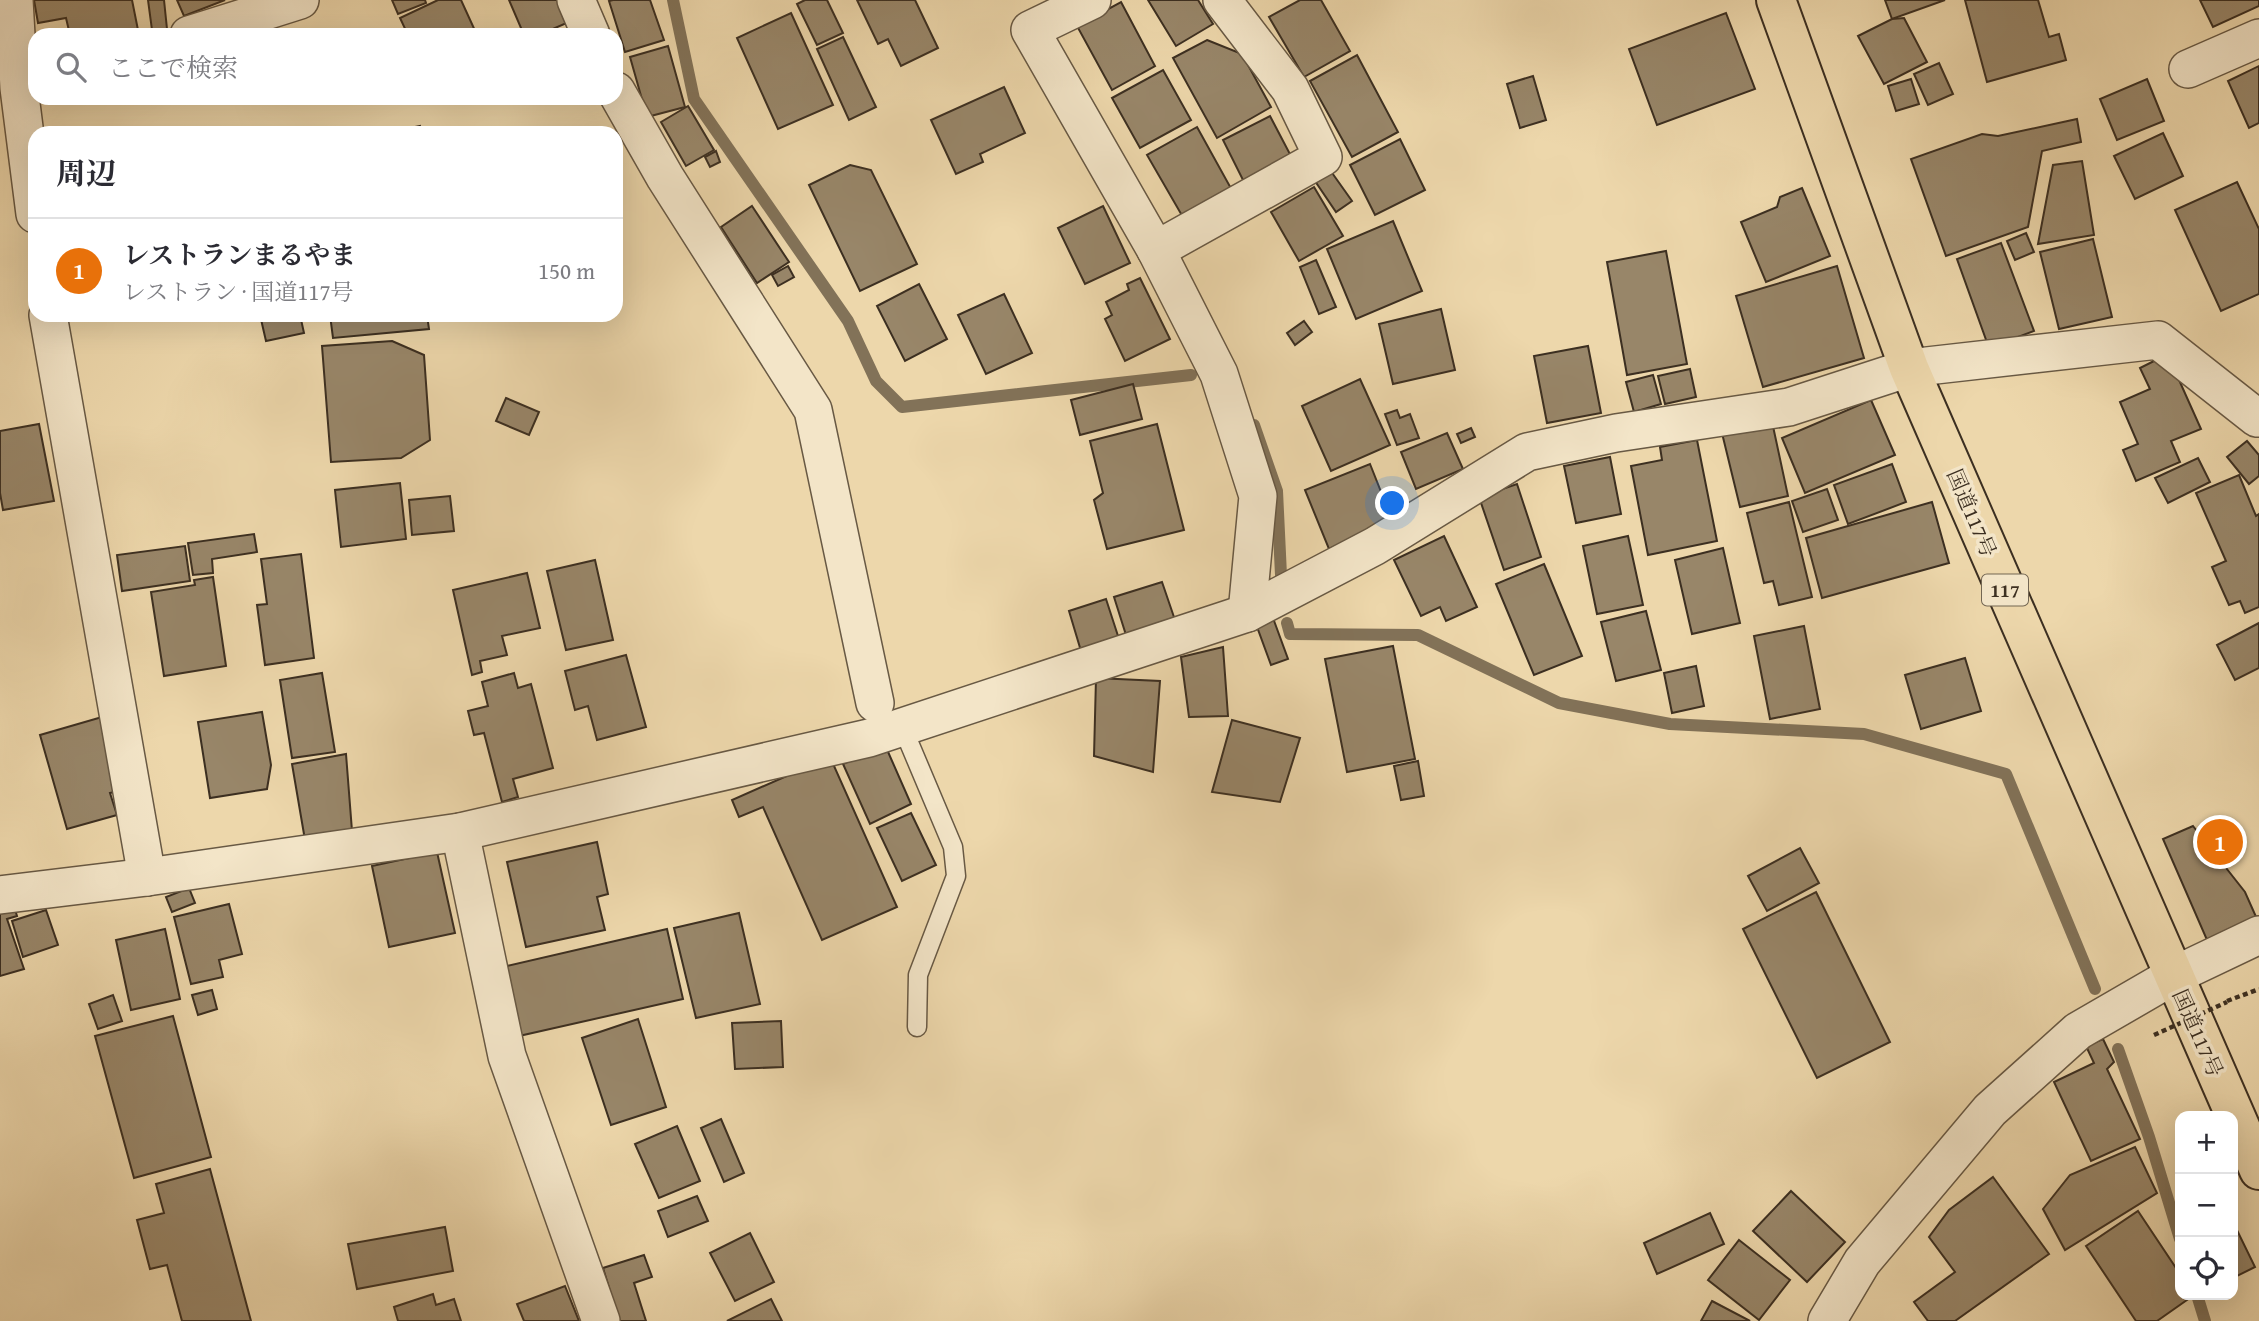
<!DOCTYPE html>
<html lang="ja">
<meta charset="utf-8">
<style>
body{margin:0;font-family:"Gentium Book Plus","Noto Serif JP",serif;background:#f7f7f7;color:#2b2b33}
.controls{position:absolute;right:21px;bottom:21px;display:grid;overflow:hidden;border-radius:14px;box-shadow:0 7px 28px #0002}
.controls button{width:63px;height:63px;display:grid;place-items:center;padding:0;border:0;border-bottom:2px solid #e1e1e2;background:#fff;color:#2b2b33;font:35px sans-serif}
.you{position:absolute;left:1393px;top:504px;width:24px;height:24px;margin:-18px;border:5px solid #fff;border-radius:50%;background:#1a73e8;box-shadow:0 0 0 10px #1a73e833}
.badge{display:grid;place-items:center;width:46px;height:46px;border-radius:50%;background:#8f2418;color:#fff;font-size:23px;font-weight:700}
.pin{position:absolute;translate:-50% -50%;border:4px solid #fff;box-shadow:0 2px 7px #0006}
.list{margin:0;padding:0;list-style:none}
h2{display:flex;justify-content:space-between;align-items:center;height:91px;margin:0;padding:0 28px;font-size:30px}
h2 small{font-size:23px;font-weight:400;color:#7c7c81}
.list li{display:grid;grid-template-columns:46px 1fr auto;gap:21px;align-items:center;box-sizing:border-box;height:105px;padding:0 28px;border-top:2px solid #e1e1e2}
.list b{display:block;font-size:26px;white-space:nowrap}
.list p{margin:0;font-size:23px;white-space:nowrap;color:#7c7c81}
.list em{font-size:23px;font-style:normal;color:#7c7c81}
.icon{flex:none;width:38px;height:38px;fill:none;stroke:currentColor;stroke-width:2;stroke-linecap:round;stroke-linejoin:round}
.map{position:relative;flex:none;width:2259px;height:1321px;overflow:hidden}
.search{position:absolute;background:#fff;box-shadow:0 7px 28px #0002;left:28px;top:28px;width:595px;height:77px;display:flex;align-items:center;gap:18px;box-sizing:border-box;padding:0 24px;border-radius:21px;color:#7c7c81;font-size:26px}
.panel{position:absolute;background:#fff;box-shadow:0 7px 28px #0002;left:28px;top:126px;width:595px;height:196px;border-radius:21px}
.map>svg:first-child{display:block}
</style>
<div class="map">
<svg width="2259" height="1321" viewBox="0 0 2259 1321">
<rect width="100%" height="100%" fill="#edd7ab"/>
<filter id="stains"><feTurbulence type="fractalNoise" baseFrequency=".00286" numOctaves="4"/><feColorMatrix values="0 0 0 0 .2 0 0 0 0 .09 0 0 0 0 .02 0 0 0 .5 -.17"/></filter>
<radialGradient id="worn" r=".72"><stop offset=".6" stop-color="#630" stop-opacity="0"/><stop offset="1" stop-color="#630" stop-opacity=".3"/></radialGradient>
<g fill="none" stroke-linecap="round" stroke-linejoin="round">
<g stroke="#827258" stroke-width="12">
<polyline points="673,0 694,99 848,321 876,381 902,407 1191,375"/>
<polyline points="1254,425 1277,491 1281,575"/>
<polyline points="1287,623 1290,634 1418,635 1559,703 1670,724 1864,734 2006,774 2095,989"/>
<polyline points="2118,1049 2149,1137 2180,1239"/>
<polyline points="2197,1295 2205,1321"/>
</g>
</g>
<g fill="#988669" stroke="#3c2f21" stroke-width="2">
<polygon points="34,0 132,0 139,35 70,35 66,18 38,23"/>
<polygon points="148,0 164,0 167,29 152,30"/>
<polygon points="177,0 225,0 184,16"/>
<polygon points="392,0 425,0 426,3 398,14"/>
<polygon points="438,0 461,0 477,35 408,35 400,18"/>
<polygon points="509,0 560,0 569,22 539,35 524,35"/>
<polygon points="613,0 650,0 664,40 625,52 609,1"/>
<polygon points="805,0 827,0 843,33 817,45 797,4"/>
<polygon points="857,0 915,0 938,48 901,66 888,39 878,44"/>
<polygon points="1148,0 1198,0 1213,24 1176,46"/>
<polygon points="1300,0 1321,0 1350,51 1304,77 1269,17"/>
<polygon points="1885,0 1945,0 1892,19"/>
<polygon points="1965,0 2038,0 2049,37 2059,34 2066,60 1987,82"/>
<polygon points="2200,0 2259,0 2259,6 2213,27"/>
<polygon points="1121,2 1155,66 1112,90 1077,26"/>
<polygon points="791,13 833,105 778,129 737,38"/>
<polygon points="1726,13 1755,89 1657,125 1629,49"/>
<polygon points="1904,18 1927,62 1884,84 1858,36 1892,19"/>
<polygon points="843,37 876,107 849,120 817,49"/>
<polygon points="1207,40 1242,54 1271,107 1217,138 1173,58"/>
<polygon points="668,46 685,107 647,117 630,57"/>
<polygon points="1357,55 1398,132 1352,157 1310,81"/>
<polygon points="1939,63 1953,94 1928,105 1914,74"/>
<polygon points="2259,66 2259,123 2249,128 2228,81"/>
<polygon points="1163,70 1191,120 1140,148 1112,98"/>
<polygon points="1533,76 1546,120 1520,128 1507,84"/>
<polygon points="1911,79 1919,104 1896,111 1888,86"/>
<polygon points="2147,79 2164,121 2117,140 2100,99"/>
<polygon points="1004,87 1025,133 980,154 983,162 956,174 931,120"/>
<polygon points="500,98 531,98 501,103"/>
<polygon points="688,106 714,150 686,166 661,122"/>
<polygon points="1270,116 1292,158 1244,182 1223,140"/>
<polygon points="2077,119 2081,142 2042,151 2028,227 1946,256 1911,159 1982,134 1998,136"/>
<polygon points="420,126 422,133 387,133"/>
<polygon points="1197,127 1233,192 1184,219 1147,155"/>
<polygon points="2163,133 2183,176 2135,199 2114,156"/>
<polygon points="1400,139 1425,190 1375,215 1350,165"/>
<polygon points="716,151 720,162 710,167 705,157"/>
<polygon points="2082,161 2094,235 2038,244 2053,165"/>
<polygon points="850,165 871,170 917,264 860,291 809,185"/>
<polygon points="1330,170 1352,201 1336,212 1315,181"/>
<polygon points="2237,182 2259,229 2259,294 2221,311 2175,210"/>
<polygon points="1314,187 1343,236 1299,261 1271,212"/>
<polygon points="1802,188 1830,256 1766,282 1741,222 1777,207 1780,197"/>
<polygon points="752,206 789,262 757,283 721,227"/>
<polygon points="1103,206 1130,263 1085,284 1058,228"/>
<polygon points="1393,221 1422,291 1356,319 1327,249"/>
<polygon points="2026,233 2034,252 2015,260 2007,241"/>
<polygon points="2093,239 2112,317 2059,329 2040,252"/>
<polygon points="2001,243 2034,331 1989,348 1957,259"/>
<polygon points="1666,251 1687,364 1627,375 1607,262"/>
<polygon points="1316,260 1336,307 1319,314 1300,267"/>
<polygon points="788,266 794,277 778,286 772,275"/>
<polygon points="1837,266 1864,358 1763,387 1736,296"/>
<polygon points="1140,278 1170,339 1125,361 1105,319 1112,315 1106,302 1129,290 1127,284"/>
<polygon points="919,284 947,339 905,361 877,306"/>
<polygon points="1004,294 1032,353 986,374 958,315"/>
<polygon points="1441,309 1455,370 1393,384 1379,324"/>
<polygon points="260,315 300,315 304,333 266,341"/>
<polygon points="330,315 427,315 429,329 333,338"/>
<polygon points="1304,321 1312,332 1295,345 1287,333"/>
<polygon points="392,341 424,355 430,440 401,458 331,462 322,346"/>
<polygon points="1588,346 1601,413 1547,423 1534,356"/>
<polygon points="2158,359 2175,371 2201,429 2171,441 2180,462 2136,481 2123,450 2138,444 2120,402 2150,389 2140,368"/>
<polygon points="1690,369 1696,397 1665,404 1658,376"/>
<polygon points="1653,375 1661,404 1634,412 1626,382"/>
<polygon points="1360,379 1390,445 1331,471 1302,406"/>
<polygon points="1133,384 1142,419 1080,435 1071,400"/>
<polygon points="506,398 539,412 529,435 496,421"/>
<polygon points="1871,400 1895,455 1805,493 1782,438"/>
<polygon points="1397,410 1400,418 1410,414 1419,438 1397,445 1385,414"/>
<polygon points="1771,417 1788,496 1740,507 1721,429"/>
<polygon points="39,424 54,501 3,510 0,493 0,431"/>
<polygon points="1157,424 1184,530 1107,549 1094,500 1103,493 1090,441"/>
<polygon points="1471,428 1475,437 1461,443 1457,434"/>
<polygon points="1447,433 1463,469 1416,489 1401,452"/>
<polygon points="1697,440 1717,541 1648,555 1631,466 1662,460 1660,447"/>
<polygon points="2247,441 2259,455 2259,476 2249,484 2227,457"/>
<polygon points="1610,457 1621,514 1576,523 1564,466"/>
<polygon points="2198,458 2210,482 2168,503 2155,478"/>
<polygon points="1370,464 1393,522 1329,549 1305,490"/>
<polygon points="1892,464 1906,502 1848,524 1834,485"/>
<polygon points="2239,475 2256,516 2259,514 2259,607 2245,613 2240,601 2229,605 2212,567 2226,561 2196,493"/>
<polygon points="400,483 406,539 341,547 335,490"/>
<polygon points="1517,484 1541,557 1504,570 1479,497"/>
<polygon points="1827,489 1838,520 1803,532 1792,501"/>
<polygon points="450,496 454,531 412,535 409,500"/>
<polygon points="1789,502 1812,597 1779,605 1773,581 1764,583 1747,513"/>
<polygon points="1932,502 1949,563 1822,598 1806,538"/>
<polygon points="254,534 257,552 212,559 213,573 193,575 188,543"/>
<polygon points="1444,536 1477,607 1446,621 1440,607 1421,616 1394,560"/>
<polygon points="1628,536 1643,605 1597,614 1583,546"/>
<polygon points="185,546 190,581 122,591 117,555"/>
<polygon points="1723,548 1740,623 1692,634 1675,560"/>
<polygon points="301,554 314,658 265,665 257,605 267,604 261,559"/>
<polygon points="595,560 613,640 566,650 547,571"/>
<polygon points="1544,564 1582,656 1534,675 1496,584"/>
<polygon points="527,573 540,628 502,636 507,655 480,661 482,672 472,675 453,590"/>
<polygon points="213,577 226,666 164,676 151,592 195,585 194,580"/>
<polygon points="1162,582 1175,620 1126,635 1114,597"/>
<polygon points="1106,599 1119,639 1081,651 1069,611"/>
<polygon points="1646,611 1661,670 1616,681 1601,622"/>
<polygon points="1273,618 1288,659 1271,665 1256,624"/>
<polygon points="2259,623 2259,668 2235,680 2217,645"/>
<polygon points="1804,626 1820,709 1770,719 1754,636"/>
<polygon points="1393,646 1415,759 1347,772 1325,659"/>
<polygon points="1223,647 1228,716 1189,717 1181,657"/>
<polygon points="626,655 646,727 597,740 588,706 575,710 565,671"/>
<polygon points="1965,658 1981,711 1921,729 1905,675"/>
<polygon points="1696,666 1704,706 1672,713 1664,673"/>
<polygon points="322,673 335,752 292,758 280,680"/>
<polygon points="514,673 518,688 531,684 553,768 513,779 518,797 502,802 484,733 474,735 468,711 488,706 482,682"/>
<polygon points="1096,678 1160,681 1153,772 1094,756"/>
<polygon points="262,712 271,765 267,789 210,798 198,722"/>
<polygon points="102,717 122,790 110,793 117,815 67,829 40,735"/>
<polygon points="1232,720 1300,738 1280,802 1212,792"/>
<polygon points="885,745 911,804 870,824 843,764"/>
<polygon points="346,754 352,831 305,840 292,764"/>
<polygon points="830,757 897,907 822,940 763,807 739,817 732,800"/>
<polygon points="1418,761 1424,796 1401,800 1394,766"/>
<polygon points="911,813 936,865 902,881 877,828"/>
<polygon points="2193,826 2245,892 2257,919 2207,940 2163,839"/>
<polygon points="597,842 608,894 597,897 605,930 526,947 507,862"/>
<polygon points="1800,848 1819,883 1767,911 1748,876"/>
<polygon points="437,852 455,933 389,947 372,866"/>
<polygon points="189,888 195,903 172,912 166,897"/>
<polygon points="1816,892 1890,1042 1817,1078 1743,929"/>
<polygon points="13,903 17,916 7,919 24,969 0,976 0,907"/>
<polygon points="229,904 242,954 219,960 223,977 191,984 174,917"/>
<polygon points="46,910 58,945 23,957 12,921"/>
<polygon points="739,913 760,1004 696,1018 674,928"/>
<polygon points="165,929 180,999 131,1010 116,940"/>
<polygon points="667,929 683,999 519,1036 503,967"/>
<polygon points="212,990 217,1009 198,1015 192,995"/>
<polygon points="113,995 122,1021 98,1029 89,1004"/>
<polygon points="173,1016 211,1157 134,1178 95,1036"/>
<polygon points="638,1019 666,1107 611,1125 582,1038"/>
<polygon points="781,1021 783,1067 735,1069 732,1023"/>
<polygon points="2103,1039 2114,1062 2107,1069 2140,1139 2091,1161 2054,1082 2094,1063 2086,1046"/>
<polygon points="721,1119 744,1173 724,1182 701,1128"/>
<polygon points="677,1126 700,1181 659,1198 635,1144"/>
<polygon points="2135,1147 2157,1193 2065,1250 2043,1209 2070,1175"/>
<polygon points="210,1169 251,1321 182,1321 167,1265 150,1269 137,1220 164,1213 156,1184"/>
<polygon points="1993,1177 2049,1254 1955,1321 1928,1321 1914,1302 1955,1272 1929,1237 1949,1210"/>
<polygon points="1791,1191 1845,1242 1807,1282 1753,1231"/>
<polygon points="697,1196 708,1221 668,1237 658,1211"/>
<polygon points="2138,1211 2180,1274 2180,1295 2194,1295 2157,1321 2136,1321 2086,1246"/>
<polygon points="1710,1213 1724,1244 1657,1274 1644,1243"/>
<polygon points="2233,1222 2255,1267 2233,1278"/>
<polygon points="445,1227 453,1271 357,1289 348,1244"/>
<polygon points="750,1233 774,1282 735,1301 710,1253"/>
<polygon points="1739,1240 1790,1280 1759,1320 1708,1280"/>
<polygon points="644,1255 652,1277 634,1283 646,1321 619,1321 603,1268"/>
<polygon points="565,1286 579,1321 524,1321 517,1304"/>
<polygon points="433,1294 436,1305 454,1299 461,1321 398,1321 394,1307"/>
<polygon points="771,1299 782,1321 727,1321"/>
<polygon points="1712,1301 1750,1321 1701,1321"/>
</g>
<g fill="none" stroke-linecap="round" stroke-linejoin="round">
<g stroke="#685944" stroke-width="21">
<polyline id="service" points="902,726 953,847 956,876 918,975 917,1027"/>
</g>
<g stroke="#685944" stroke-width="40">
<g id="minor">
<polyline points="14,0 19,88 35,214"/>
<polyline points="576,0 591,35"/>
<polyline points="1092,0 1030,30 1156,250 1219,374 1258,496 1247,613"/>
<polyline points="189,35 300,0"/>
<polyline points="2188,69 2259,38"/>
<polyline points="616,91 665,177 813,410 875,703"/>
<polyline points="1156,250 1323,157 1290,89 1222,0"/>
<polyline points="48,315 147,877"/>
<polyline points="460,832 507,1056 601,1321"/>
<polyline points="0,895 147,877 460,832 869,738 1247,613 1375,546 1527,452 1616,433 1789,407 1909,368 2158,340 2257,418 2259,417"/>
<polyline points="1827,1321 1862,1262 1990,1110 2078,1031 2173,976 2259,935"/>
</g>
</g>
<g stroke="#3c2f21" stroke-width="42">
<polyline id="trunk" points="1776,0 1909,368 2259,1170"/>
</g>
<polyline stroke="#3c2f21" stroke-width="4.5" stroke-dasharray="5 3.5" stroke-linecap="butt" points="2227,1001 2259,989"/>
<use href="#service" stroke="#f3e5c8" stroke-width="18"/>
<use href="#minor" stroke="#f3e5c8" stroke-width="37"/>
<use href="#trunk" stroke="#edd7ab" stroke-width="38"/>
<polyline stroke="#3c2f21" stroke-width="4.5" stroke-dasharray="5 3.5" stroke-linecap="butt" points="2154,1035 2227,1002"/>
</g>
<g text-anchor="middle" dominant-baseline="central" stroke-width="7" stroke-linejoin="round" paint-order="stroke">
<rect fill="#f3e5c8" stroke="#736653" stroke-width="2" x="1982" y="574.5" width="46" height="31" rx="5"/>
<g font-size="19" font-weight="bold" fill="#3c2f21">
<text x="2005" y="590">117</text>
</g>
<g font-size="21" fill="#3c2f21" stroke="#f3e5c8">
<text transform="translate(1972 513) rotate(67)">国道117号</text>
<text transform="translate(2198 1033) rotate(66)">国道117号</text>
</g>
</g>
<rect width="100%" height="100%" filter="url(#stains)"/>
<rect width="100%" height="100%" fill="url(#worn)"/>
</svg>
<div class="controls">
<button>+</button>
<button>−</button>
<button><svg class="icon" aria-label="locate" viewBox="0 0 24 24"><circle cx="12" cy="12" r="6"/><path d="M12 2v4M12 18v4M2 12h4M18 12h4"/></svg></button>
</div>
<div class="you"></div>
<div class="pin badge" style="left:2220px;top:842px;background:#e8710a">1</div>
<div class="search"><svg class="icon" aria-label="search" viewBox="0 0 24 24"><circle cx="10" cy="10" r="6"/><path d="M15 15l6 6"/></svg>ここで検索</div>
<section class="panel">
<h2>周辺<small></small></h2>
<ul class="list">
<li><span class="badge" style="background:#e8710a">1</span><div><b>レストランまるやま</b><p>レストラン · 国道117号</p></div><em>150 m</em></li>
</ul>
</section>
</div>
